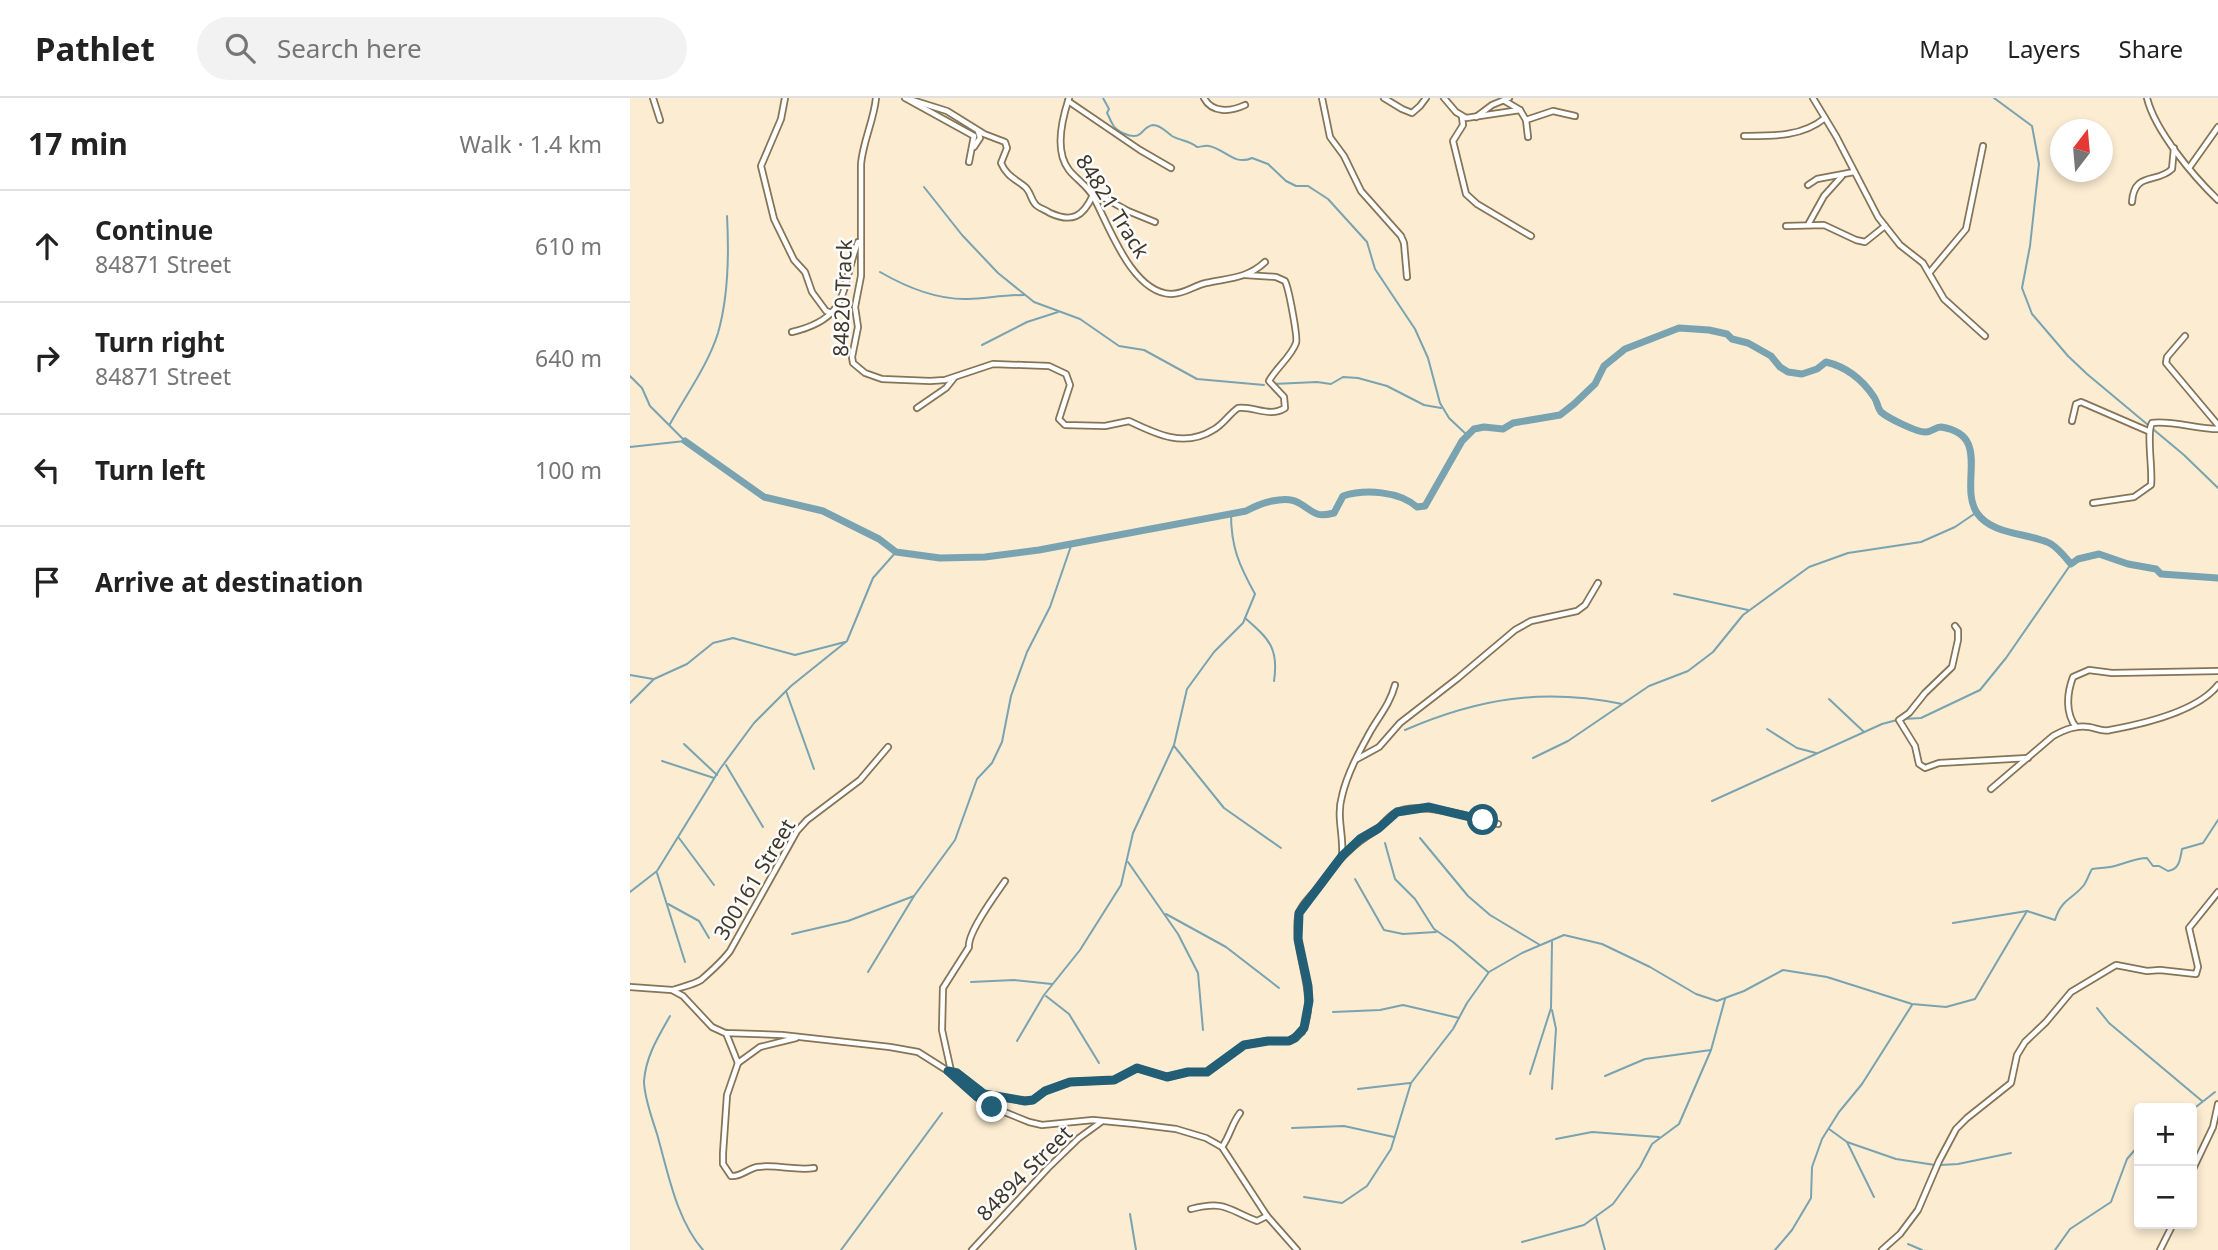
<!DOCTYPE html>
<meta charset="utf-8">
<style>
body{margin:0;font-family:"Noto Sans",sans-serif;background:#f2f2f2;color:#222}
.controls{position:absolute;right:21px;bottom:21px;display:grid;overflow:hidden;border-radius:7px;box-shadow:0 4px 10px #0003}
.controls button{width:63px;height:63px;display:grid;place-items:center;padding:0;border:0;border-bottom:2px solid #e0e0e0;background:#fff;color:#222;font:35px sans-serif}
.compass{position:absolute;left:1420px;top:21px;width:63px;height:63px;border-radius:50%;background:#fff;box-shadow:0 4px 10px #0003;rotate:16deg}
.stop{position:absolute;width:21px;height:21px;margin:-16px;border:5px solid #225f76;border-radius:50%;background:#fff}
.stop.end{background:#225f76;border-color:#fff;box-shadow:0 2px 7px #0008}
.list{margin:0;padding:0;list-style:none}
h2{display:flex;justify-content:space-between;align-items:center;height:91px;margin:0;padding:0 28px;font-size:30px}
h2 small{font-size:23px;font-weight:400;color:#767676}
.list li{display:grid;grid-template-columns:46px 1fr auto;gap:21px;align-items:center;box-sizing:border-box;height:112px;padding:0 28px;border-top:2px solid #e0e0e0}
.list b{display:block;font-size:26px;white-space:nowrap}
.list p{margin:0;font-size:23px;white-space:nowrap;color:#767676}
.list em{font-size:23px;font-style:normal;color:#767676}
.icon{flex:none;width:38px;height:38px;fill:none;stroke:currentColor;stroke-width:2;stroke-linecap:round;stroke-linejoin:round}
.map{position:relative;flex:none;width:1588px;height:1152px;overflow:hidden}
header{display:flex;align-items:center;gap:42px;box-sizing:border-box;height:98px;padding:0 35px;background:#fff;border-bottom:2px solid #e0e0e0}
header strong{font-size:33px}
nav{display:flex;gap:38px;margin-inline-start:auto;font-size:24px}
.search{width:490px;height:63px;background:#f2f2f2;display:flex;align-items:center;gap:18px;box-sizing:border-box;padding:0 24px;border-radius:38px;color:#767676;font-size:26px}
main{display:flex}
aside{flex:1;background:#fff}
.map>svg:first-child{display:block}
</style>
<header>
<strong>Pathlet</strong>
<div class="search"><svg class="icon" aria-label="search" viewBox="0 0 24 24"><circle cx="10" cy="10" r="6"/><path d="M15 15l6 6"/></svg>Search here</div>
<nav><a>Map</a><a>Layers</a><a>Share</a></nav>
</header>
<main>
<aside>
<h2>17 min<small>Walk · 1.4 km</small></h2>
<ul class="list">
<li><svg class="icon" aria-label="ahead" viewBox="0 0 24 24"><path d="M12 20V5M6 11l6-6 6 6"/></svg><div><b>Continue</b><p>84871 Street</p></div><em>610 m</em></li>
<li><svg class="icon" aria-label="right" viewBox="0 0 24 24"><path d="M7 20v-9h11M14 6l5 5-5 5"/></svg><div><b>Turn right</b><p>84871 Street</p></div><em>640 m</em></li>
<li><svg class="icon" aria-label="left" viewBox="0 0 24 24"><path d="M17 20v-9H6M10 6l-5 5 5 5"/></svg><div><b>Turn left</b></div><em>100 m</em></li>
<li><svg class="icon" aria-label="arrive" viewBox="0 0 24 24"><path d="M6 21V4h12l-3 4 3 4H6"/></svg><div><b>Arrive at destination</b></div></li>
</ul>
</aside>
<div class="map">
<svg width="1588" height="1152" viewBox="0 0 1588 1152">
<rect width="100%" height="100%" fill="#fcecd2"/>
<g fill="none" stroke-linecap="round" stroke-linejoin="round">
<g stroke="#79a3b0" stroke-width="2">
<path d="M473,0L479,11L477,15C479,18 480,22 482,25C485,33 503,42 510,36C514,33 516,28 523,27C531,27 536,34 542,38C550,43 559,42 567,49C571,49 575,47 579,48C595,51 604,68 622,60L638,66L656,83L666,88H678L698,101L737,144L745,171L785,231L798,260L810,305L819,320L837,337"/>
<polyline points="1364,0 1402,28 1409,66 1400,148 1392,190 1402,216 1438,258 1457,276 1554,357 1588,390"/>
<polyline points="294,89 332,137 368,175 404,204 450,221 489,248 514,252 567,281 634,287"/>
<path d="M250,174C276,189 307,202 338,201C357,200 375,197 394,197"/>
<polyline points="352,247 397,224 428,214"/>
<polyline points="0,278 12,290 20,308 55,343"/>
<polyline points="643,286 687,284 701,286 713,279 728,280 757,288 794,307 811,310"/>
<path d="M40,326C56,297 78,267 88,235C98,200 99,154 97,118"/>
<polyline points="0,349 55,343"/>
<polyline points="1044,496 1118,512"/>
<path d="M615,520C639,541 649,550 644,583"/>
<polyline points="0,577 23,581"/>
<polyline points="156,593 184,671"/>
<polyline points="1199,601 1234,634"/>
<polyline points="0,605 24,581 57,566 83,545 103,540 165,557 215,544"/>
<polyline points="1273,621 1291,620 1350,592 1376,560 1441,466"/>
<polyline points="1137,631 1167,650 1186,655"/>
<path d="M775,632C849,600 913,590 992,606"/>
<polyline points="54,646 87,677"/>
<polyline points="544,648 594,710 651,750"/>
<polyline points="903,660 938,643 1019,588 1058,573 1083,554 1113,517 1179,469 1218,455 1291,444 1325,429 1347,414"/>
<polyline points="32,663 84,680"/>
<polyline points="96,667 133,729"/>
<polyline points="1082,703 1252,626 1267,622"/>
<polyline points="49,740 84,787"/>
<polyline points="790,740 838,798 860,817 910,847"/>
<polyline points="755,745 765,781 785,801 804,831 823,844 858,874"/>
<polyline points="498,764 548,836 568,875 573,932"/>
<polyline points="27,775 55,864"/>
<polyline points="725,781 754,832 773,836 806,834"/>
<polyline points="0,794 27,773 90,671 124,625 161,588 217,543 243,480 266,454"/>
<polyline points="38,806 69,823 79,840"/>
<polyline points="536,816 596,849 649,890"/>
<polyline points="1323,825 1397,813"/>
<polyline points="162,836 218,823 284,798"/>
<polyline points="238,874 284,798 325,742 347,681 362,665 372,644 381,598 397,554 420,509 442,445"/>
<polyline points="341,884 384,882 422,886"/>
<polyline points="416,898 439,916 469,965"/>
<polyline points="1467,910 1479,925 1572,1003"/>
<polyline points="922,912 926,931 922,991"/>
<polyline points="703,914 750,912 773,907 829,920"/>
<path d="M40,918C28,939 16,958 14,983C14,999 22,1020 27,1036C38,1074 46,1121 73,1152"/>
<path d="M387,943L414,897L450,852L491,787L503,735L544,647L557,591L584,554L613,525L625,496C609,467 601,449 601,416"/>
<polyline points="900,976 921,910 922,844"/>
<polyline points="975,978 1015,961 1081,952"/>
<polyline points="728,991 780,985"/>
<polyline points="1562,1012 1585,994"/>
<polyline points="662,1030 714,1028 764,1039"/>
<polyline points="1199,1031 1217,1044 1244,1099"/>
<polyline points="926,1041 962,1034 1029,1039"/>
<polyline points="1217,1044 1266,1061 1305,1067"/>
<polyline points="1310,1067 1328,1066 1381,1055"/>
<path d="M674,1099L712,1105L737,1088L761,1051L781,985L823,931L837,905L859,874L892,855L934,837L972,846L1020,869L1066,896L1087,903L1114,893L1153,872L1197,879L1282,906L1316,909L1345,901L1397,813L1425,822C1432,800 1442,802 1454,787C1457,783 1459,776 1462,771C1468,770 1474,770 1480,769C1493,767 1503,760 1517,760L1523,768H1529L1538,773C1550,771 1550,761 1552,751L1573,745L1588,722"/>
<polyline points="500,1116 506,1152"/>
<polyline points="966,1119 975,1152"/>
<polyline points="892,1144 954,1127 983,1106 1010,1069 1022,1046 1049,1026 1081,952 1095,901"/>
<polyline points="1278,1146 1292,1152"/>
<polyline points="211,1152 312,1015"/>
<polyline points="1145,1152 1162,1132 1181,1100 1182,1069 1192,1041 1209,1014 1232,986 1282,907"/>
<polyline points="1425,1152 1440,1131 1481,1104 1497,1061 1509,1047"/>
</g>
<path stroke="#79a3b0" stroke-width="7" d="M55,343L134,399L193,413L249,441L266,454L310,460L355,459L409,452L616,413C629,406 655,396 669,405C685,414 684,420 704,415L713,398C735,391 769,393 787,409L795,408L832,343L844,331L854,329L873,331L883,325L930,317L944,306L965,286L974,268L995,251L1049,230L1079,232L1097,236L1102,241L1118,245L1141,258L1150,269L1158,274L1172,276L1187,271L1196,264C1217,269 1232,281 1244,299C1247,303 1248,311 1251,314C1258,320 1288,335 1296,334C1302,334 1305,329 1311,329C1363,337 1328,386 1347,415C1361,436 1396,435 1417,444C1426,447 1435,459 1441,466L1448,461L1469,456L1498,466L1526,471L1531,476L1588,480"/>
<g stroke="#857456" stroke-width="8">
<g id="minor">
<polyline points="23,0 30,22"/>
<polyline points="155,0 151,21 131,68 144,121 164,162 175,174 182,194 196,213 202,215"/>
<path d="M246,0C244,22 233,43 231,66V178L225,209L228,229L222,259L223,265L235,275L252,281L300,283L315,282L363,266L419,268L436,276L440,287L429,321L435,327L475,328L499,323C526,336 554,350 583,332C593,327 599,316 608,310C625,308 639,320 655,310L654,299L639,283C646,270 661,259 666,245C668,240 659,191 655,183L646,179L615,177"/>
<polyline points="275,0 344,38 339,64"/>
<path d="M439,0C432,21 424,53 439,72C447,82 458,88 464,100C479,128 502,195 541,196C555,196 563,188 576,185C598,180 617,181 635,164"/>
<path d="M574,0C582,15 600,14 615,7"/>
<polyline points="692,0 700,39 714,58 731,93 771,138 774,145 777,179"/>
<polyline points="754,0 772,11 782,15 790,8 796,0"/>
<polyline points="814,0 826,14 836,20 890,12"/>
<polyline points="1183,0 1206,38 1248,119 1270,147 1293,165 1314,201 1355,238"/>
<path d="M1517,0C1525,33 1564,79 1588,102"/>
<path d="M282,2L317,13L354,36L375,44L377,50L371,65C376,77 385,81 394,88C401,93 400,101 406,107C409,110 416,112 420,115C442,125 453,119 463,97"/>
<polyline points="438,3 510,52 541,70"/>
<polyline points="875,3 890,12 896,22 923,13 945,18"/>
<polyline points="832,19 833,27 823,43 836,96 847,106 901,138"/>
<polyline points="846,19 862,7 879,0"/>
<polyline points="896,22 898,39"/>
<path d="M1114,38C1142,38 1172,39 1195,20"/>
<polyline points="344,49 350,40 348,33"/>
<polyline points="1559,70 1588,29"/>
<polyline points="1178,87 1187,81 1224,74"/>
<polyline points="460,92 498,113 525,124"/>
<path d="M1502,104C1504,73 1527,86 1542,71L1544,50"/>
<polyline points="1179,125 1194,98 1212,78"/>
<polyline points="1156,128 1194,127 1226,142 1235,144 1255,128"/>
<polyline points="1300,174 1336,131 1353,48"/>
<path d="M162,234C221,220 210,191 228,144"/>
<polyline points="1555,238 1537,259 1536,265 1588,327"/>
<polyline points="287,310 316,290 324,280"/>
<polyline points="1442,323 1446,306 1451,304 1518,333"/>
<path d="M1463,405L1504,399L1521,387C1523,372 1516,334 1522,325C1539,322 1568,331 1588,331"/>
<polyline points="1325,528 1328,532 1328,542 1322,569 1295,595 1279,615 1269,622 1285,648 1289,666 1295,670 1309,665 1398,660"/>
<path d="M1446,629C1435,615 1437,595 1443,579L1459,572L1482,575L1588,573"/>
<polyline points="727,661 749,649 770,625 828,580 885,532 901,523 947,513 955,507 968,485"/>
<path d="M1361,691L1423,638C1434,632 1445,627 1459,629C1466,630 1472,634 1480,632C1513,626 1567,614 1588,587"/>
<path d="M712,758C714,737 706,719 712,698C717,676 729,654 740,634C749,618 760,606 765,587"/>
<polyline points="0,889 42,892 53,898 82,929 95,935 152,937 260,949 288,954 318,973 346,998 362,1009 399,1024 412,1027 463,1022 505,1026 546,1031 576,1040 592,1049 637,1118 667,1152"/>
<path d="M43,892C51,889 63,887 71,882C79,875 94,861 100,853L167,733L177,722L230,682L258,649"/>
<path d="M96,935L108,965L97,997L93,1055V1066L101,1078C111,1079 117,1071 127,1069C146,1066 165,1073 184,1070"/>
<polyline points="108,965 130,949 166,940"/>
<path d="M318,973L327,975L354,996L395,1003L403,1002L415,993L440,984L484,982L507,970L537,979L558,974H577L614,947L637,943H659L672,934C690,896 663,859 668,819C670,806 685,795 692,785C706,763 723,746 745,733C752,728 757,720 765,715C787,702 843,719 868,726"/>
<path d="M321,973L312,932L313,890L339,849C337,835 366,796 375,783"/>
<path d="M592,1049C600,1038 602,1025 610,1015"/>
<polyline points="1562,1073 1583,1029 1588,1006"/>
<path d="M561,1111C596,1102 598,1112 627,1123L637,1118"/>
<polyline points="342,1152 418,1070 449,1040 471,1024"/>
<polyline points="1252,1152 1270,1136 1288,1112 1309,1063 1326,1031 1337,1020 1381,985 1387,957 1395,944 1416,924 1441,894 1486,867 1517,873 1530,872 1566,876 1568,869 1559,830 1588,794"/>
<polyline points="1530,1152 1543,1126"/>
</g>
</g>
<use href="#minor" stroke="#fff" stroke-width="4.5"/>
</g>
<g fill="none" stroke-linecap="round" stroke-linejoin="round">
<polyline stroke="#225f76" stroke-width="9" points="362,1009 346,998 318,973 327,975 354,996 395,1003 403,1002 415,993 440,984 484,982 507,970 537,979 558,974 577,974 614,947 638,943 659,943 665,940 674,930 679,903 678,888 668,841 669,815 712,758 730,741 749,730 767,714 799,709 853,722"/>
</g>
<g text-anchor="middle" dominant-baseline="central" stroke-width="5" stroke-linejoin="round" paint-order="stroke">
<g font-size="21" fill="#3f382a" stroke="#fcfcfc">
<text transform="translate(483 108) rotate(58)">84821 Track</text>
<text transform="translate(212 200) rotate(-88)">84820 Track</text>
<text transform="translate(124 781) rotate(-59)">300161 Street</text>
<text transform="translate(394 1075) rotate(-45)">84894 Street</text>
</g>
</g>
</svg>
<div class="controls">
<button>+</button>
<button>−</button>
</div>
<svg class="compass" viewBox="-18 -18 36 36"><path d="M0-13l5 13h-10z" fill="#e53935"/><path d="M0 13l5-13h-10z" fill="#767676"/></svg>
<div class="stop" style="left:853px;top:722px"></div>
<div class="stop end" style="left:362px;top:1009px"></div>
</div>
</main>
